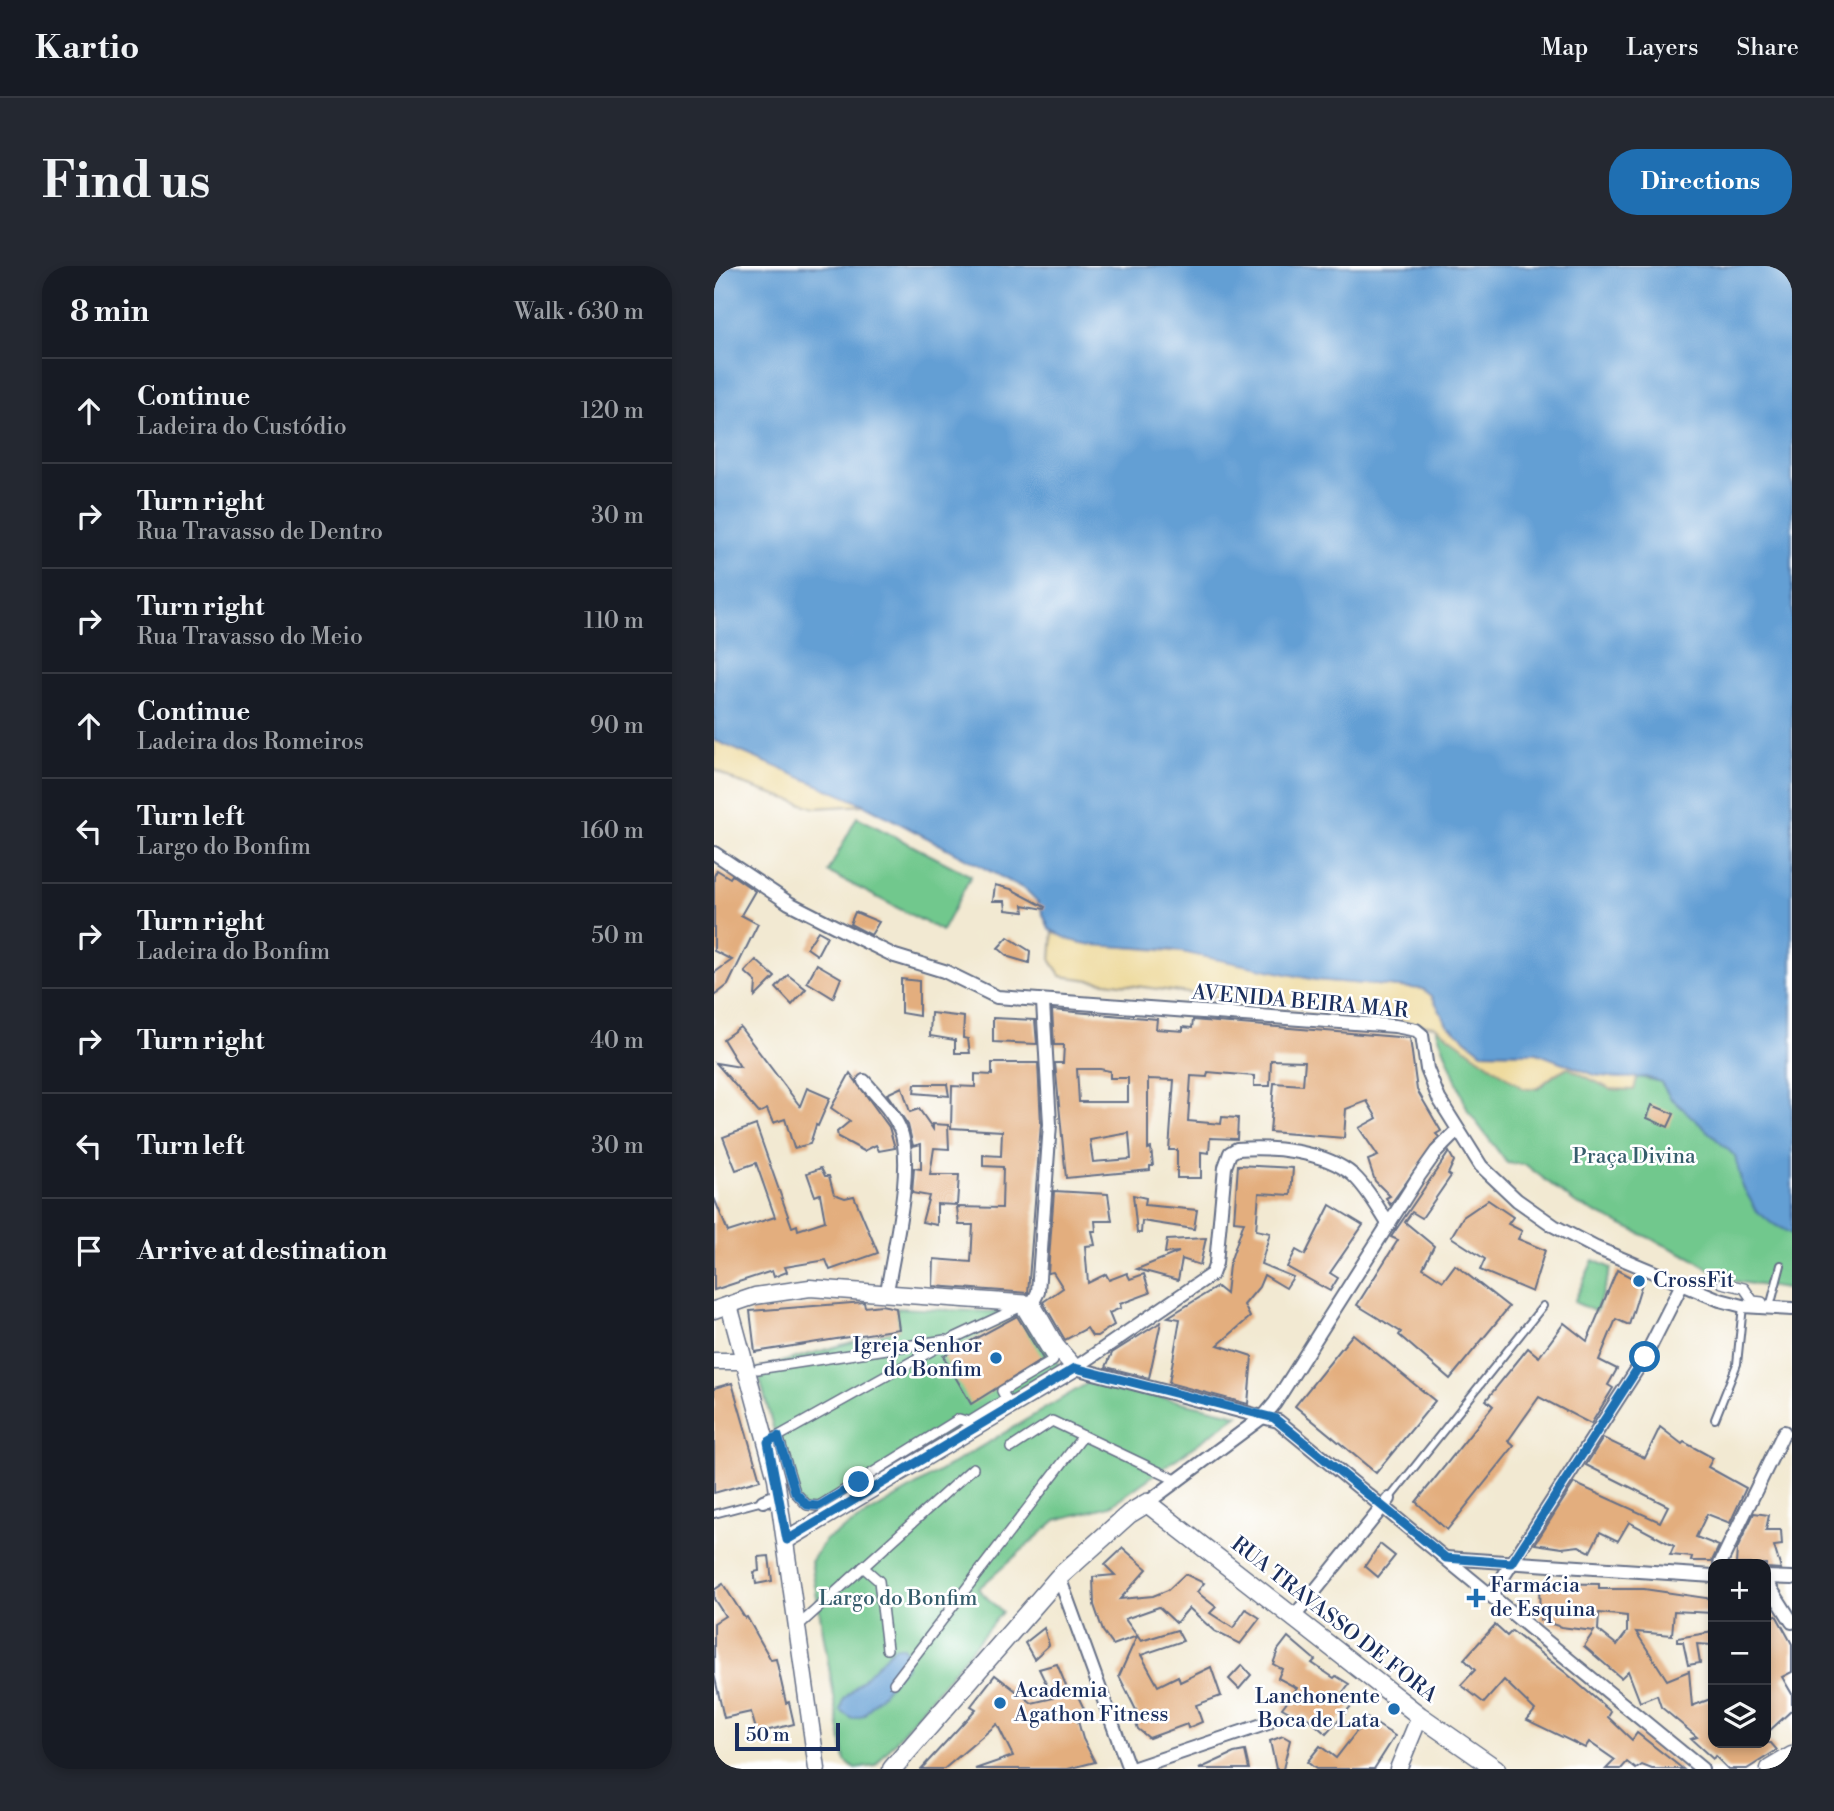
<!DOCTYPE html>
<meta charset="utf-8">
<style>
body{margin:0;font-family:"Libre Bodoni",serif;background:#242831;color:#f1f3f6}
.controls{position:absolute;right:21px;bottom:21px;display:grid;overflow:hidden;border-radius:14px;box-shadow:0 4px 10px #0003}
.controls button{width:63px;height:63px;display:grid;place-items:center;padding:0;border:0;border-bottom:2px solid #363941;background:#171b24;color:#f1f3f6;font:35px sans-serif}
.scale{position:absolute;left:21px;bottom:18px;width:105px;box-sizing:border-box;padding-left:7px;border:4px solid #1b2f5e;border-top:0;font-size:19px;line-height:24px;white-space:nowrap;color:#1b2f5e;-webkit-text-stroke:5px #fff;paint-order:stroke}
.stop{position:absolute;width:21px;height:21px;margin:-16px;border:5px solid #1f6fb2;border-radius:50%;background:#fff}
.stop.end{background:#1f6fb2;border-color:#fff;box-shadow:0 2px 7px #0008}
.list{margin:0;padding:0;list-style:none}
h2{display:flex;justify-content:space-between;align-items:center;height:91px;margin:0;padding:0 28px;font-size:30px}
h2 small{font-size:23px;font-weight:400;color:#9ea1a6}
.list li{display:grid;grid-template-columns:46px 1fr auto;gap:21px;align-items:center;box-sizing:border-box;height:105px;padding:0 28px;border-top:2px solid #363941}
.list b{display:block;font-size:26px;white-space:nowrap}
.list p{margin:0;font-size:23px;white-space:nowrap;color:#9ea1a6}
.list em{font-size:23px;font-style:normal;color:#9ea1a6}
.icon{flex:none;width:38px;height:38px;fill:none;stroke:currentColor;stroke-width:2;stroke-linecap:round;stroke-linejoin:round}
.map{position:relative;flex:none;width:1078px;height:1503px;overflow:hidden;border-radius:28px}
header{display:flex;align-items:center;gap:42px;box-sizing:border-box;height:98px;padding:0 35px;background:#171b24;border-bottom:2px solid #363941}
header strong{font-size:33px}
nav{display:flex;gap:38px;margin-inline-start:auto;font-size:24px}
.intro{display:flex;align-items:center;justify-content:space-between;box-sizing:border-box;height:168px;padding:0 42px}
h1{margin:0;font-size:49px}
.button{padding:18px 32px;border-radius:28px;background:#1f6fb2;color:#fff;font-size:24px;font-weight:700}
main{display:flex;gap:42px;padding:0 42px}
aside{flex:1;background:#171b24;border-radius:28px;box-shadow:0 4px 10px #0003}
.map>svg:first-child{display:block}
</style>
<header>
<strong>Kartio</strong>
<nav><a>Map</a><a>Layers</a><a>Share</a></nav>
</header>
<div class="intro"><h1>Find us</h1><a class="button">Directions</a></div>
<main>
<aside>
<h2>8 min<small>Walk · 630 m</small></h2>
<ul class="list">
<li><svg class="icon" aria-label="ahead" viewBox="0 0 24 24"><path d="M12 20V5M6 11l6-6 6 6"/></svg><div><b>Continue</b><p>Ladeira do Custódio</p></div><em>120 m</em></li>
<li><svg class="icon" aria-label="right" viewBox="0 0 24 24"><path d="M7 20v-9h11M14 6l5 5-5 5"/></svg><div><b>Turn right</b><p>Rua Travasso de Dentro</p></div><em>30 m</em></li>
<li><svg class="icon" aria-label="right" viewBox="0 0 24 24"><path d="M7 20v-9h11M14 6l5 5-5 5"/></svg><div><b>Turn right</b><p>Rua Travasso do Meio</p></div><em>110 m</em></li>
<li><svg class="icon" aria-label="ahead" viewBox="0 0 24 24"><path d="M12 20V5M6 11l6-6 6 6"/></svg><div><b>Continue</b><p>Ladeira dos Romeiros</p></div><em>90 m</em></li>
<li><svg class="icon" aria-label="left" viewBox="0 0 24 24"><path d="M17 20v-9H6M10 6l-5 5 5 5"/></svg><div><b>Turn left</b><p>Largo do Bonfim</p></div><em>160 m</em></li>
<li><svg class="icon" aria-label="right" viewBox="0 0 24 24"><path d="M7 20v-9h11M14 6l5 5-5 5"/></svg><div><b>Turn right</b><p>Ladeira do Bonfim</p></div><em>50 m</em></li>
<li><svg class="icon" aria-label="right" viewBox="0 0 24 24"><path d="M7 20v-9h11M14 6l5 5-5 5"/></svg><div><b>Turn right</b></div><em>40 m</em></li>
<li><svg class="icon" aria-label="left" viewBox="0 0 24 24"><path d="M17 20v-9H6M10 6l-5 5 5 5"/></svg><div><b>Turn left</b></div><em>30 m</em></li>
<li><svg class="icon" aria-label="arrive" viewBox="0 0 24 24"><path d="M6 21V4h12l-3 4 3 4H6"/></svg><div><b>Arrive at destination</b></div></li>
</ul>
</aside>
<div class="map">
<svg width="1078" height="1503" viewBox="0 0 1078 1503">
<rect width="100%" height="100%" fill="#fff"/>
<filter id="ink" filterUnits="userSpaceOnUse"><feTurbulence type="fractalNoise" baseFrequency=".0143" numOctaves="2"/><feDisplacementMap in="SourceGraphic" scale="14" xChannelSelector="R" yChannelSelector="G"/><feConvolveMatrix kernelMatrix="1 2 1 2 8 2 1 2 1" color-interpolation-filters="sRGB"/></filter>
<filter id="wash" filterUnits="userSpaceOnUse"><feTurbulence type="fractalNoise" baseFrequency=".00686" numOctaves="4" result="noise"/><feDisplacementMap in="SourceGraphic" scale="28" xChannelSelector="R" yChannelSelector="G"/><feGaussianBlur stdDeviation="1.57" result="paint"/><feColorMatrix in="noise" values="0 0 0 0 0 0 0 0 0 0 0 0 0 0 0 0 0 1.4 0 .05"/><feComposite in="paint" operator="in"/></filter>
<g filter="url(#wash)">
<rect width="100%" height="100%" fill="#f2e9d2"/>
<g fill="#71c88d" stroke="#467c76" stroke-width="2">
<polygon points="143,551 257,610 228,665 114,606"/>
<polygon points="721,760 823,823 847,804 855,802 896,823 920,824 923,811 947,816 956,831 1078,938 1078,1024 1012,1014 976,991 861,937 812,899 793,897 754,845"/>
<polygon points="879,994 897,1002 882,1046 860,1036"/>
<polygon points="182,1042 312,1047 346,1101 108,1244 88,1241 76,1223 43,1103 184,1063"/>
<polygon points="377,1115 524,1149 396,1240 342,1254 264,1323 288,1346 161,1500 141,1503 131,1495 97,1296 111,1274"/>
</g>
<g fill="#eeda9e" stroke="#84847e" stroke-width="2">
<polygon points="0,474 151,539 101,542 23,516 0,503"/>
<path d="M339,666L367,677L477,687L602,714L709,723L718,730L733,758L768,786L823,787L881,809L903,812L923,811L920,824L896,823L855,802C836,805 829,828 808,822L721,760L347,710L337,695Z"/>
</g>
<g fill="#649fd4" stroke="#406799" stroke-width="2">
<polygon points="0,0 1078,0 1078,968 1057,957 1042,944 1028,919 1021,890 956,831 947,816 932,811 903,812 881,809 823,787 768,786 733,758 718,730 709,723 602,714 458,684 378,679 356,674 335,663 324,636 312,624 151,539 0,474"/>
<polygon points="180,1381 189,1381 194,1389 192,1400 149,1450 138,1453 127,1445 130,1433"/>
</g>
<g id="blocks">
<g fill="#e3ae7e" fill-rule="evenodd">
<polygon points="3,604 16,612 18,609 41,625 27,649 44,658 14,719 0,730 0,707 18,694 0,685 0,610"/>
<polygon points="281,619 297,623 331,641 330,643 309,639 310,646 292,644 291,635 279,635"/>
<polygon points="141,646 165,656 157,669 136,658"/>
<polygon points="104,665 113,670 103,689 93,682"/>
<polygon points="294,671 316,685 315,697 295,691 284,682"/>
<polygon points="42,694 61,711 41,731 42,716 31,706"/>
<polygon points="103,698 127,712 119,732 93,716"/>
<polygon points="74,709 92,723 78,739 62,722"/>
<polygon points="187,713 205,715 205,750 187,747"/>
<path d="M338,744L443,753L442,763L469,765V761L478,762L479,754L696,772L703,824L727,865L722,868L725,871L676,939L672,932L676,930L661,915L654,894L664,890L645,862L663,852L653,835L632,843L630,872L556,866L560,817L589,819L591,795L557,794L556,820H540V810L494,806L493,811L477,810L474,855L507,858L508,851L524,852L523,873L496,872L495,887L487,886V912H463V884H455L460,814L434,813V883L437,882L439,900H436V904L352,912L341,797H349L350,779H340ZM363,803H386L396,805V812H414V836H365ZM415,867L417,893L379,896L376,874Z"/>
<polygon points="217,747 250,751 249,772 254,773 256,787 241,787 241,774 216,770"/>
<polygon points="279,752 321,754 323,778 279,776"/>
<polygon points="26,761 86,840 93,822 116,832 104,860 102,859 96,878 80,882 71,853 59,857 53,843 45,847 2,797 26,801 9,773"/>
<polygon points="278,797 324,797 327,858 314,1027 219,1020 220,993 257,996 259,959 245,959 243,941 288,942 289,901 269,900 269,889 287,890 288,865 237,862 238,820 261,821 261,808 278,809"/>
<polygon points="136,807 175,861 181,882 165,885 162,879 150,885 124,871 123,866 136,855 117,842"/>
<polygon points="201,818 233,818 235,830 200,827"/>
<polygon points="188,821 196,846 205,843 219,863 219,858 234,859 235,883 220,882 216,909 245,909 243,939 223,938 223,959 208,956 215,930 198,927 200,902 207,903 207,878 199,880 194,859 173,828"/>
<polygon points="938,839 960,848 954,861 933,852"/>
<polygon points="42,859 78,961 83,959 84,964 111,955 106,928 101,930 93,907 107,902 111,910 115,910 120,928 131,932 140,930 164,987 116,1004 112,994 71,1001 73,1006 60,1011 58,1005 0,1024 0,932 14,966 61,951 42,897 22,904 9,871"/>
<polygon points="735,886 740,895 734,908 737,910 708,952 698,946 691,956 720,980 709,1002 729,1015 741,999 795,1041 736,1113 685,1069 687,1066 643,1039 684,974 677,971"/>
<polygon points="524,899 579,902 577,929 545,927 542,964 556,967 547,998 579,1011 572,1022 550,1009 545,1021 530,1039 536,1051 504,1079 538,1090 534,1138 455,1117 466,1053 454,1051 503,1021 512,1028 515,999 530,956 520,955"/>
<polygon points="340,925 394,928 398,955 381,955 382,965 378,965 381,979 371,980 374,1017 392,1008 395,1014 413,1007 416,1013 430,1008 436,1027 406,1038 407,1042 395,1047 400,1059 383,1070 378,1070 373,1062 351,1074 329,1036 349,1022 339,1006 334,1007"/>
<polygon points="419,929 432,932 431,939 483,944 480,963 428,955 427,967 423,967"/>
<polygon points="774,934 799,951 794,958 808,965 804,973 831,984 818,1026 766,1004 771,993 737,971 749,951"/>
<polygon points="616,939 649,959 616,1007 624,1012 616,1025 573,1001 582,984 591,989"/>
<polygon points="492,972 486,999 468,993 464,1014 423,1003 465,986 451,987 453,974"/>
<polygon points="903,1004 928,1017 915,1059 902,1053 885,1094 903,1103 894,1119 899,1122 877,1158 825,1131 794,1175 800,1180 733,1264 702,1236 779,1140 772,1134 814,1082 825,1091 850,1057 873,1075"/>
<polygon points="150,1036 151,1041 167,1039 182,1042 185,1063 41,1086 36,1045"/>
<polygon points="303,1050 329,1093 257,1138 229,1090"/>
<polygon points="447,1056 435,1112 392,1101 398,1087"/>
<polygon points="639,1068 721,1135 662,1207 581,1140"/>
<polygon points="18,1117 46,1214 0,1227 0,1122"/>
<polygon points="946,1161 968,1178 970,1176 999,1192 994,1201 1032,1222 1016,1257 993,1248 982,1271 1005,1280 998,1295 977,1295 978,1291 956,1289 960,1280 915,1256 904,1275 886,1266 876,1286 865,1280 848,1282 821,1278 860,1217 946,1256 954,1240 872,1199 889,1172 931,1192"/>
<polygon points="1040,1247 1055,1249 1052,1264 1067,1264 1068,1279 1060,1280 1067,1303 1052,1302 1052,1298 1022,1298 1023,1283"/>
<polygon points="666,1278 681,1290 664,1311 651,1300"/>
<polygon points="409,1282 433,1303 406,1333 439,1330 454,1324 471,1308 490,1317 483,1326 502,1341 496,1347 519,1362 532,1343 546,1352 526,1378 500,1365 475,1342 462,1357 445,1341 411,1353 427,1375 463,1364 469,1375 427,1389 444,1420 464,1410 466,1416 497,1401 507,1430 482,1439 488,1456 474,1462 473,1458 435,1472 424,1463 421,1454 426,1452 405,1410 423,1370 399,1379 389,1365 380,1339 379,1311 401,1309 391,1299"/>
<polygon points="55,1290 58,1315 42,1318 40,1306 45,1305 44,1291"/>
<path d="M825,1317L885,1318V1323H930L999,1333V1347L960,1345L958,1369L922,1366L953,1414L975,1405L978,1440L999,1432V1477H1057L1063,1484L1033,1503H1014L1001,1490L999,1493L977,1473L983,1471L947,1441L943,1429L926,1436L914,1405L907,1412L870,1380L880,1365L847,1361L826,1354ZM885,1347L913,1350V1366L903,1379L884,1364Z"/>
<polygon points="9,1318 31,1352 33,1351 57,1394 62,1393 72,1437 75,1436 80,1458 43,1467 37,1446 10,1452 0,1408 0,1357 11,1350 0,1333 0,1324"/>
<polygon points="1062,1349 1078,1378 1078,1406 1068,1411 1078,1428 1078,1444 1052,1468 1052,1353"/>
<polygon points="781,1359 793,1370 798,1365 852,1407 897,1446 894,1451 918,1474 923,1467 969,1503 938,1503 928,1499 922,1503 913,1496 907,1503 892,1503 901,1494 875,1476 871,1482 813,1454 821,1444 790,1414 770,1437 747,1419 761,1404 750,1393"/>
<polygon points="330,1362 335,1379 320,1393 311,1377"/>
<polygon points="999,1366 999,1379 983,1378 986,1397 974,1399 969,1376 963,1376 963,1372"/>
<polygon points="574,1371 601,1394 598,1397 620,1412 622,1410 635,1418 629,1426 639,1438 612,1468 589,1448 586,1452 568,1442 583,1422 564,1412 568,1403 559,1398 564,1384"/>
<polygon points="343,1398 355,1427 362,1426 371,1445 362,1448 369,1473 381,1496 354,1503 261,1503 299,1490 283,1458 230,1503 207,1503 262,1443 257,1440 281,1409 318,1437 339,1432 325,1403"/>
<polygon points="528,1399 537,1409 525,1423 515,1413"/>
<polygon points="653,1452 681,1470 660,1503 602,1503 593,1496 606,1480 622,1492"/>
<polygon points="569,1470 576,1474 569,1503 562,1503 556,1475"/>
<polygon points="531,1485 535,1503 485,1503 520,1487"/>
</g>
</g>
</g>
<g filter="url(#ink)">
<use href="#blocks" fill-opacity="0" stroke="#667087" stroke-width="2"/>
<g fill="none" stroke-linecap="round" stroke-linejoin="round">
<g stroke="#667087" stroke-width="10">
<g id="service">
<polyline points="1056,1041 1067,999"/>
<polyline points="1001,1153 1023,1098 1029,1040"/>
<polyline points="675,1233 829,1040"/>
<polyline points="0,1248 49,1235"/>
</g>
</g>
<g stroke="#667087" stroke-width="12">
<g id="pedestrian">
<polyline points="1008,1017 1030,1022 1039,1035 1048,1036"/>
<polyline points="44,1103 231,1074"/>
<polyline points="54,1176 240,1072 306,1041 339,1095 288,1125 292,1133 255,1156 245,1153 105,1240 93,1239 81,1226 64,1170"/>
<polyline points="297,1182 338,1155 464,1215"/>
<polyline points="149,1301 165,1315 173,1383"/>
<polyline points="84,1360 259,1202"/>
<polyline points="180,1417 369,1170"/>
</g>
</g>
<g stroke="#667087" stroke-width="16">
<g id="minor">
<polyline points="0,587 75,637 136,668 181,690 230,705 283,731 681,760 702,764 708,769 713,803 725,833 767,900 803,934 840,960 882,982 1006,1034 1029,1040 1078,1043"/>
<path d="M150,815C163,830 178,845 186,863C201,899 179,986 173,1026"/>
<polyline points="318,1038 324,1026 336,858 329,736"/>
<polyline points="361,1102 564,1155 988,1503"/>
<path d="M361,1102L498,1008L502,997L511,901L516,887L523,883C558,880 611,885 639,909C654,923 664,942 675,959"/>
<polyline points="49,1235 65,1229"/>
<polyline points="433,1237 550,1150 561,1137 705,910 722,886 744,864"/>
<polyline points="732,1292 999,1310"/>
<polyline points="1006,1298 1070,1166"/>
<polyline points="345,1311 415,1503"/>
<polyline points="1052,1311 1078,1312"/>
<polyline points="1052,1315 1078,1356"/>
<polyline points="778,1328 931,1091 968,1018"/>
<polyline points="579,1352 675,1233"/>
<polyline points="418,1503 554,1457"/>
</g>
</g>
<g stroke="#667087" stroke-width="19">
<g id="tertiary">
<polyline points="15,1039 62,1212 103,1503"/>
<polyline points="0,1044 41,1030 96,1022 318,1038 342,1080 361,1102 73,1274"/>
<polyline points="0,1095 29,1095"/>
<polyline points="684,1503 706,1450"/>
</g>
</g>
<g stroke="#667087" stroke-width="21">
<g id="secondary">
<polyline points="178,1503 345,1311 415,1248 433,1237 706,1450 782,1503"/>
<polyline points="1056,1503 1078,1490"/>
</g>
</g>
<use href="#service" stroke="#fff" stroke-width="6"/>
<use href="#pedestrian" stroke="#fff" stroke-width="9"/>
<use href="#minor" stroke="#fff" stroke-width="12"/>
<use href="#tertiary" stroke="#fff" stroke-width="16"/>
<use href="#secondary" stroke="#fff" stroke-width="18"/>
</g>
</g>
<g fill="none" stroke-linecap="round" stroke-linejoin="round" filter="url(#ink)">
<polyline stroke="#1f6fb2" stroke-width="9" points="145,1216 105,1240 93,1239 81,1226 64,1170 54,1176 73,1274 361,1102 560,1152 732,1292 798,1297 931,1091"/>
</g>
<g fill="#1f6fb2" stroke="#fff" stroke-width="2.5">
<circle cx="925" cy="1015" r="7"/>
<circle cx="282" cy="1092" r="7"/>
<path d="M758.5 1321.5h7v7h7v7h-7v7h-7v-7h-7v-7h7z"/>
<circle cx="286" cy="1437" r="7"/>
<circle cx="680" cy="1443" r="7"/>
</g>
<g text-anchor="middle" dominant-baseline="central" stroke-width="5" stroke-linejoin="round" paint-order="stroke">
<g font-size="21" fill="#1b2f5e" stroke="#fff">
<text transform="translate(586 736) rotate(5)">AVENIDA BEIRA MAR</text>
<text transform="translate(620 1354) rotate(38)">RUA TRAVASSO DE FORA</text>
</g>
<g font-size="21" fill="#355d6c" stroke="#fff">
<text x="920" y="891">Praça Divina</text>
<text x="184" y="1333">Largo do Bonfim</text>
</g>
<g font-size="21" fill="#1b2f5e" stroke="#fff" text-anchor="start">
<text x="939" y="1015">CrossFit</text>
<text x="268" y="1080" text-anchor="end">Igreja Senhor<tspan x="268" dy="24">do Bonfim</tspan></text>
<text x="776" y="1320">Farmácia<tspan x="776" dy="24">de Esquina</tspan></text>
<text x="300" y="1425">Academia<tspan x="300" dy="24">Agathon Fitness</tspan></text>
<text x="666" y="1431" text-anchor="end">Lanchonente<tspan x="666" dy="24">Boca de Lata</tspan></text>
</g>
</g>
</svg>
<div class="controls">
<button>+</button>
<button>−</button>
<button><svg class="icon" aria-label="layers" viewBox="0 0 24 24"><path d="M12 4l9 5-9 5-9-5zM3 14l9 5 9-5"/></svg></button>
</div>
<div class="scale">50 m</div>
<div class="stop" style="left:931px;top:1091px"></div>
<div class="stop end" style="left:145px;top:1216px"></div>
</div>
</main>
